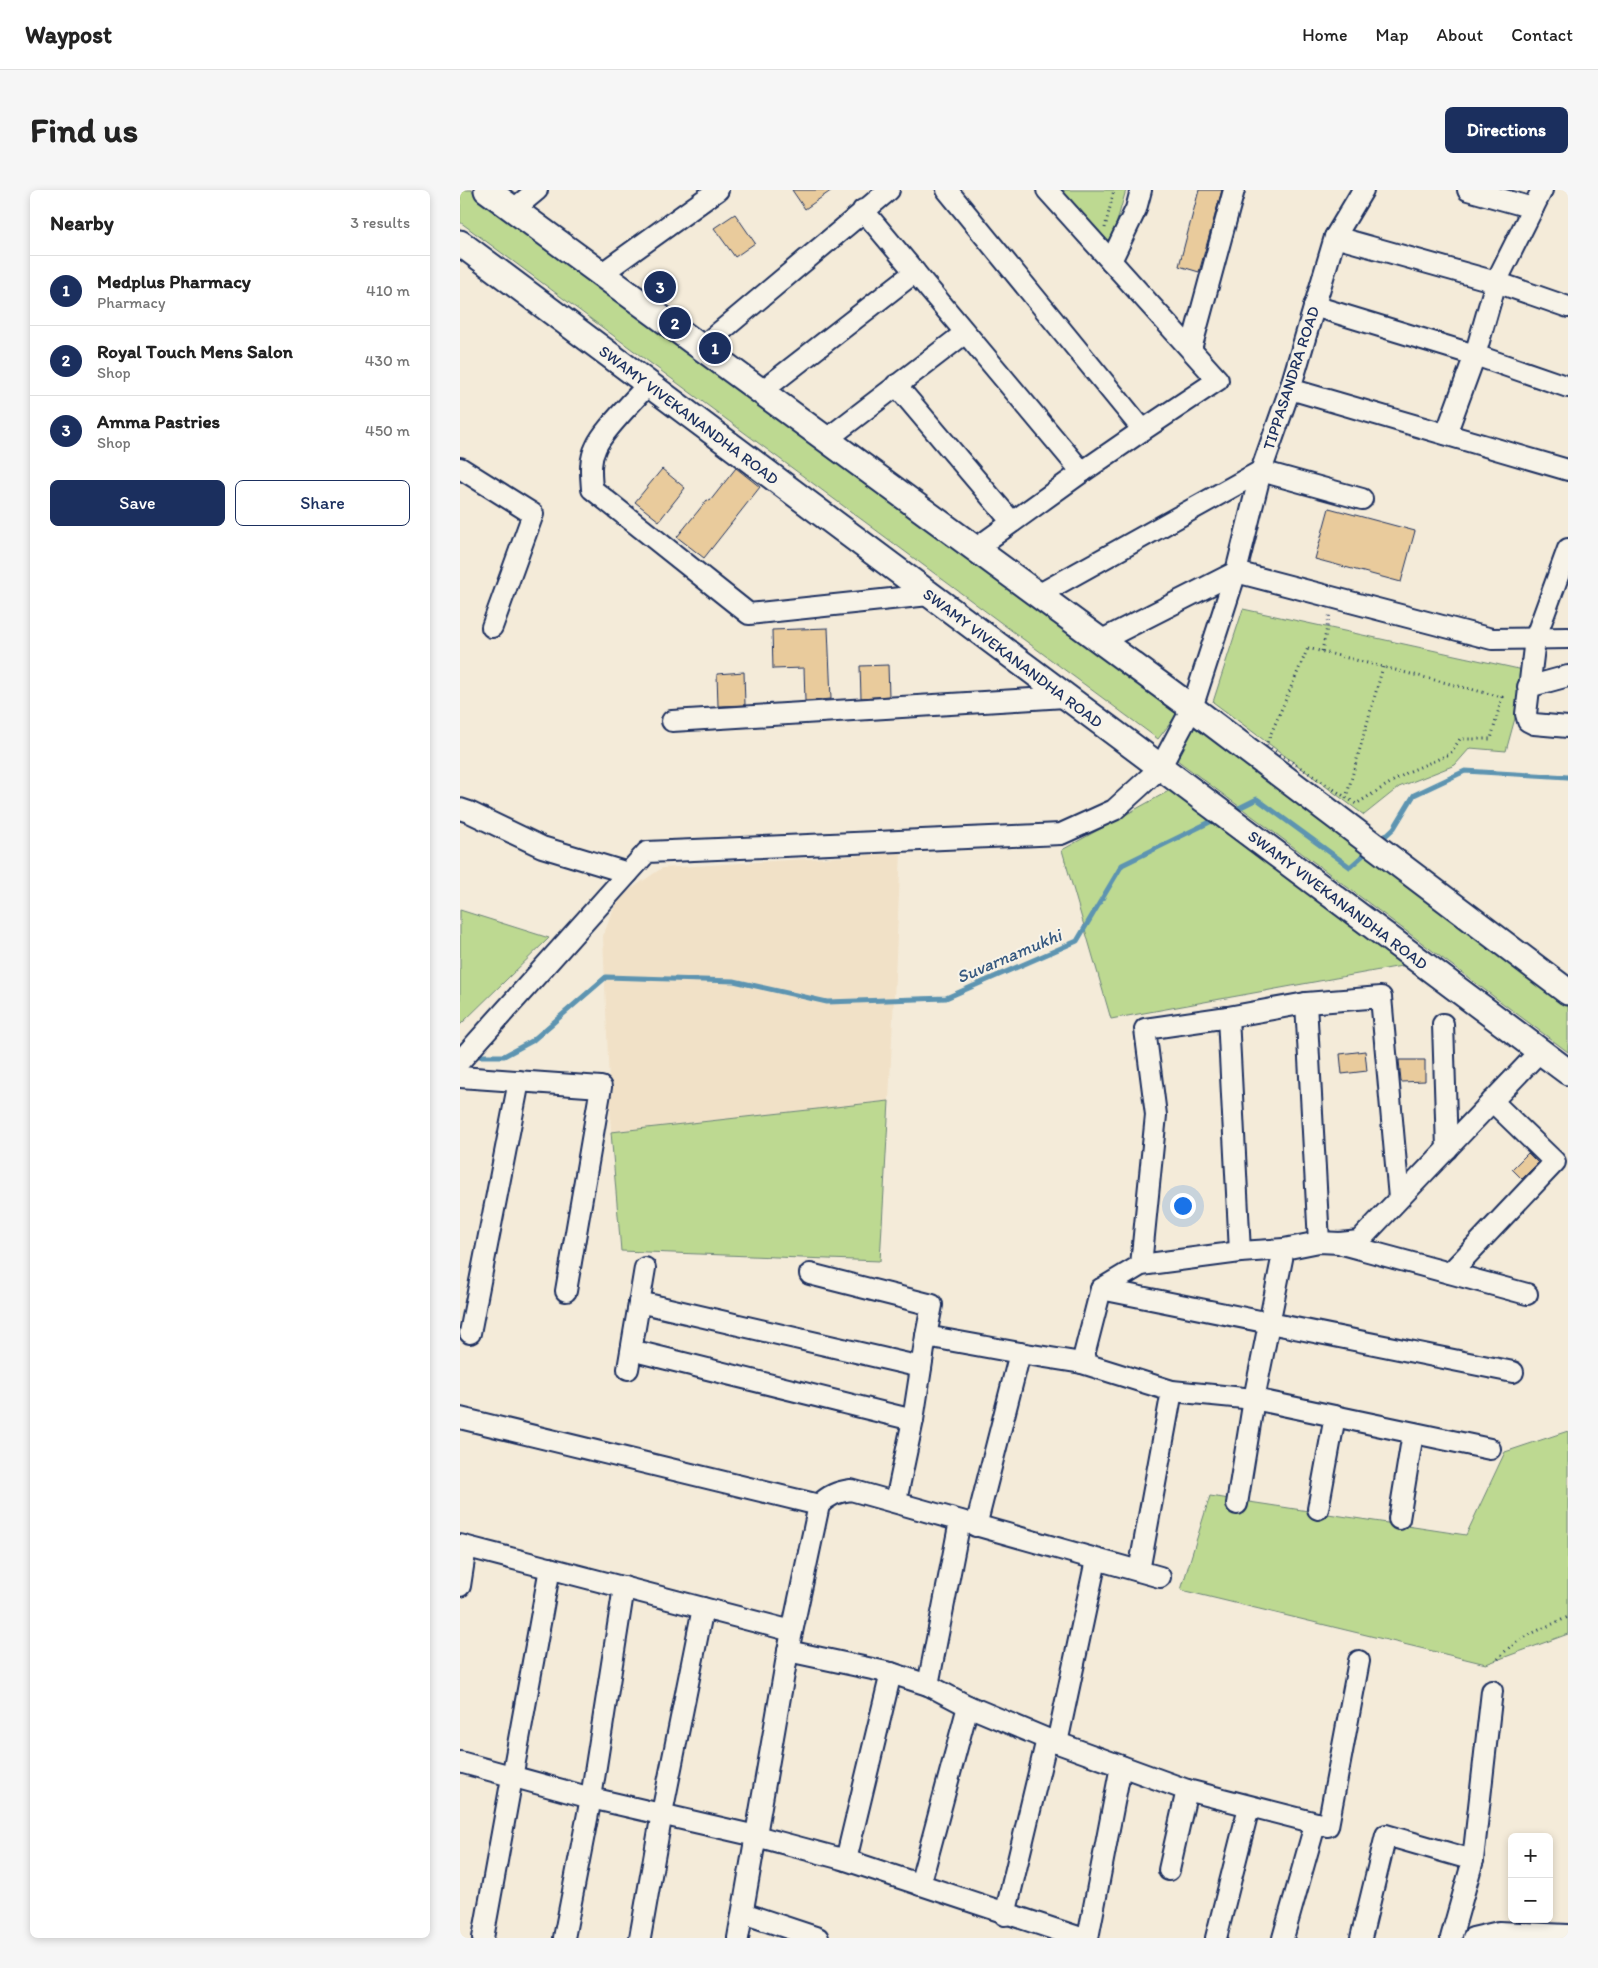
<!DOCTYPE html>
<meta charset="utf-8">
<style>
body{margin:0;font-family:Itim,sans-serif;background:#f6f6f6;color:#222}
.controls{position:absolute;right:15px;bottom:15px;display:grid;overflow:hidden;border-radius:8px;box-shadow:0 2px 8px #0003}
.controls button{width:45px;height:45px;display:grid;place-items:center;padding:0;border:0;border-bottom:1px solid #e0e0e0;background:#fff;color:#222;font:25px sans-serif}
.you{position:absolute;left:722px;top:1015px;width:18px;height:18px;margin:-12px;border:4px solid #fff;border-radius:50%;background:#1a73e8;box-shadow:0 0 0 8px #1a73e833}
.badge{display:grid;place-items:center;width:32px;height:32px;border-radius:50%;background:#1b2f5e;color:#fff;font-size:16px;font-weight:700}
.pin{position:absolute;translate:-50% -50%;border:2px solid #fff;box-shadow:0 1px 5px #0006}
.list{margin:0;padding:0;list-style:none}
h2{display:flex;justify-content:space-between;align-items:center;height:65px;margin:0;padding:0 20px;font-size:21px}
h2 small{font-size:16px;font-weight:400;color:#767676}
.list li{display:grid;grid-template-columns:32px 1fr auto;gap:15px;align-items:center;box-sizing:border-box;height:70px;padding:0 20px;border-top:1px solid #e0e0e0}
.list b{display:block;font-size:19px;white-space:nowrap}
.list p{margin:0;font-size:16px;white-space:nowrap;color:#767676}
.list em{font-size:16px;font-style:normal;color:#767676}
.actions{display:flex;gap:10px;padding:15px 20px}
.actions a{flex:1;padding:11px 0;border:1px solid #1b2f5e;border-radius:8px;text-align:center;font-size:18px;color:#1b2f5e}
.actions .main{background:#1b2f5e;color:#fff}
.map{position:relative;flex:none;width:1108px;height:1748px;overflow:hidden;border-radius:8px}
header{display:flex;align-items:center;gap:30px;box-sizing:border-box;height:70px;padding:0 25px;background:#fff;border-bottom:1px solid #e0e0e0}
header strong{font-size:24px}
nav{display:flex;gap:28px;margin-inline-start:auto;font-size:18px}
.intro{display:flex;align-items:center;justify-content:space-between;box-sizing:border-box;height:120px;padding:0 30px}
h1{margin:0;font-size:35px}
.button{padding:12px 22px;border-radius:8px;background:#1b2f5e;color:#fff;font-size:18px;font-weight:700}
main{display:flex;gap:30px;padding:0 30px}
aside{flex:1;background:#fff;border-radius:8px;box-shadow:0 2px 8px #0003}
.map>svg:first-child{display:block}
</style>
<header>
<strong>Waypost</strong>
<nav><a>Home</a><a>Map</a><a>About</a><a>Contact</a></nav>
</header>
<div class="intro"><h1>Find us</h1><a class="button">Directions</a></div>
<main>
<aside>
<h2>Nearby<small>3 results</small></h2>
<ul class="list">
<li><span class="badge">1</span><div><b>Medplus Pharmacy</b><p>Pharmacy</p></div><em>410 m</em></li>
<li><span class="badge">2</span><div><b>Royal Touch Mens Salon</b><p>Shop</p></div><em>430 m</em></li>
<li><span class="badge">3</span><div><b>Amma Pastries</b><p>Shop</p></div><em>450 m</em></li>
</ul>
<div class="actions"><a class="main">Save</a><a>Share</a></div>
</aside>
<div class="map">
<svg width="1108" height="1748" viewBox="0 0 1108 1748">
<rect width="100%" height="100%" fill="#f4ebd9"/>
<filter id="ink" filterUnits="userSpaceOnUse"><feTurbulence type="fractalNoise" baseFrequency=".02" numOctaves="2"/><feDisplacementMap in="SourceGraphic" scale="10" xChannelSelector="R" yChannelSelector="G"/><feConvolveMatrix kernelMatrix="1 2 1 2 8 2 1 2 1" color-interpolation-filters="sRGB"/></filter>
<g filter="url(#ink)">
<polygon fill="#f1e1c7" points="441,663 429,911 151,942 143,746 158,708 202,678"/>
<g fill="#bdd991" stroke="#6c8478">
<polygon points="0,0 11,0 718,523 698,549 0,32"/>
<polygon points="597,0 666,0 649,59"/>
<polygon points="783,419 1068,481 1046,561 1010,558 995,575 939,597 904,625 753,512"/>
<polygon points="735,537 1108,815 1108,862 713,567"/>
<polygon points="714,598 947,775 651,829 602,660"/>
<polygon points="0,720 89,748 0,835"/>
<polygon points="429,911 420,1071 161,1061 151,942"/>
<polygon points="1108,1241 1108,1444 1026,1474 721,1400 750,1306 1006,1345 1045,1262"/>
</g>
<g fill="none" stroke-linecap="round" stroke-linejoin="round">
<g stroke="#5d94b1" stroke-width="5">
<polyline points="771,622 797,609 890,677 908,661"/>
<polyline points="920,651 934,638 954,605 1005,581 1108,587"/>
<polyline points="13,866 44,866 72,851 146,787 274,791 367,812 486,808 617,751 662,675 756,629"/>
</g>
</g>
<g fill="#e9cb9c" stroke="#1b2f5e">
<polygon points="332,0 372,0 345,19"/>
<polygon points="739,0 762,0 739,82 719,76"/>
<polygon points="275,24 295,53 275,67 254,38"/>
<polygon points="276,278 300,297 244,368 217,347 247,310 250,311"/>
<polygon points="202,279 225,298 199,331 175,312"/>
<polygon points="869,318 955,341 941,392 855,369"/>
<polygon points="368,438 371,509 345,511 344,478 313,479 312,440"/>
<polygon points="428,475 429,506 401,508 400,476"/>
<polygon points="284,482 285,515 258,516 257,484"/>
<polygon points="905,861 907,881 882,884 880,864"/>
<polygon points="939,870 965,870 965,891 941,892"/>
<polygon points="1068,963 1078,973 1062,989 1052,979"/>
</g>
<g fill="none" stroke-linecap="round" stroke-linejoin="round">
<g stroke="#1b2f5e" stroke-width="24">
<g id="minor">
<polyline points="487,0 683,240 622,282"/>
<polyline points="587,0 758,190 683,240"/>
<polyline points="1008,0 1073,18"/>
<polyline points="53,20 77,0"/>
<polyline points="403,20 622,282 515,359"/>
<polyline points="875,47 1036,92 1108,117"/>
<polyline points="651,71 676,19 681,0"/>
<polyline points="141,84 258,0"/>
<polyline points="854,116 1015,165 1108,197"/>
<polyline points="242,157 429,0"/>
<polyline points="731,159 774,0"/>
<path d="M188,194C174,211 144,239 136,257C129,271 131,285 132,299L289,424L469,405"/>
<polyline points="436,195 552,332"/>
<polyline points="830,199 1108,280"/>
<polyline points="302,201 455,82"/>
<polyline points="986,244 1015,165 1036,92 1082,0"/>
<polyline points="367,249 505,143"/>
<polyline points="0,278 73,324 32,437"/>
<polyline points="1108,359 1075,449 1066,524 1068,531 1074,534 1108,537"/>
<polyline points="578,405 801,281 902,309"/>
<polyline points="640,451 776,382 1032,449 1108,448"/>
<polyline points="1068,497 1108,486"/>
<polyline points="212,531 605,507"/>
<polyline points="0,619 9,622 82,657 168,683"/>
<polyline points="846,813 859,1052"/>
<polyline points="768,827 780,1062"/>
<polyline points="983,834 987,959"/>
<polyline points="0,871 187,662 601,644 654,620 700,578 732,518 776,382 801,281 830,199 875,47 903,0"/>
<polyline points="0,887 141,897 106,1101"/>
<polyline points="882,1054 1067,1104"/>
<polyline points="681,1075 696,925 685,839 768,827 846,813 921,807 939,1008"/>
<polyline points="990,1083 1095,972 1032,911"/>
<polyline points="350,1084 472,1115 466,1146"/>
<polyline points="641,1099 1053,1182"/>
<polyline points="179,1112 461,1177"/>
<polyline points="10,1143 59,891"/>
<polyline points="183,1163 453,1230"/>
<polyline points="168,1179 185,1078"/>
<polyline points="0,1228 359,1315"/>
<polyline points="1030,1259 794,1209 712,1201 622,1173 641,1099 681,1075 780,1062 824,1059 859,1052 880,1053 899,1051 1080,861"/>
<polyline points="436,1311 453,1230 466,1146 560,1163"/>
<polyline points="777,1314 794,1209 824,1059"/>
<polyline points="858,1319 875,1226"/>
<polyline points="939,1329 953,1243"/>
<polyline points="516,1336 560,1163 622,1173"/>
<polyline points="0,1355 332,1441"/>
<polyline points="679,1381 712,1201"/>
<polyline points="0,1396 6,1357"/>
<polyline points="328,1461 431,1483 468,1495 508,1516 587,1549 727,1600 868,1636 899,1471"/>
<polyline points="468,1495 500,1331"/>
<polyline points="597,1553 636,1370"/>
<polyline points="0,1572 131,1608 296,1646 386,1670 621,1748"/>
<polyline points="386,1670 431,1483"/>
<polyline points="709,1680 727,1600"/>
<polyline points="460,1695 508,1516"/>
<polyline points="283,1723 358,1748"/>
<polyline points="545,1725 587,1549"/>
<polyline points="23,1748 90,1378"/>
<polyline points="104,1748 131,1608 164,1397"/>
<polyline points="180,1748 202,1623 243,1418"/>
<path d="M278,1748L328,1461L359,1315C369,1305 377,1302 391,1300L700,1387"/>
<polyline points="628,1748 661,1576"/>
<polyline points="756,1748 789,1617"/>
<polyline points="823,1748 855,1635"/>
<polyline points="901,1748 926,1645 1013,1670"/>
<polyline points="991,1748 1013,1670 1032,1501"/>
<polyline points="1013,1748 1039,1742 1108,1745"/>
</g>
</g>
<g stroke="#1b2f5e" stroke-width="29">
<g id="major">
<polyline points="27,0 732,518 1108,802"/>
<polyline points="0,53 1108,882"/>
</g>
</g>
<g stroke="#1b2f5e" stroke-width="3" stroke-dasharray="1 4" stroke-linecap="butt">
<polyline points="645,38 654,0"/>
<polygon points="848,458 1042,507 1031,549 1000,549 990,564 948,582 896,614 806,555"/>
<polyline points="862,461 870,423"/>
<polyline points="886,608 923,477"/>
<path d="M1038,1469C1056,1447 1083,1439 1108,1427"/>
</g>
<use href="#minor" stroke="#f7f3e8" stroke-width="20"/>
<use href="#major" stroke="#f7f3e8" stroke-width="25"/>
</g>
</g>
<g text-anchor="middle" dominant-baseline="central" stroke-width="4" stroke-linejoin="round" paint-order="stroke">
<g font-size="16" fill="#1b2f5e" stroke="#f7f3e8">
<text transform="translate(831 188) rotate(-72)">TIPPASANDRA ROAD</text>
<text transform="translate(229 225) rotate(37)">SWAMY VIVEKANANDHA ROAD</text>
<text transform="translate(553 468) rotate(37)">SWAMY VIVEKANANDHA ROAD</text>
<text transform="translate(878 710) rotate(37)">SWAMY VIVEKANANDHA ROAD</text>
</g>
<g font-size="18" font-style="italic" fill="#365980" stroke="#f7f3e8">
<text transform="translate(549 766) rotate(-23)">Suvarnamukhi</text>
</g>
</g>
</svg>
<div class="controls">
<button>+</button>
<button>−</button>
</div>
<div class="you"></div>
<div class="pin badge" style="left:255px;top:158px">1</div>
<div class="pin badge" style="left:215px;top:133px">2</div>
<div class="pin badge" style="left:200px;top:97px">3</div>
</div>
</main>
